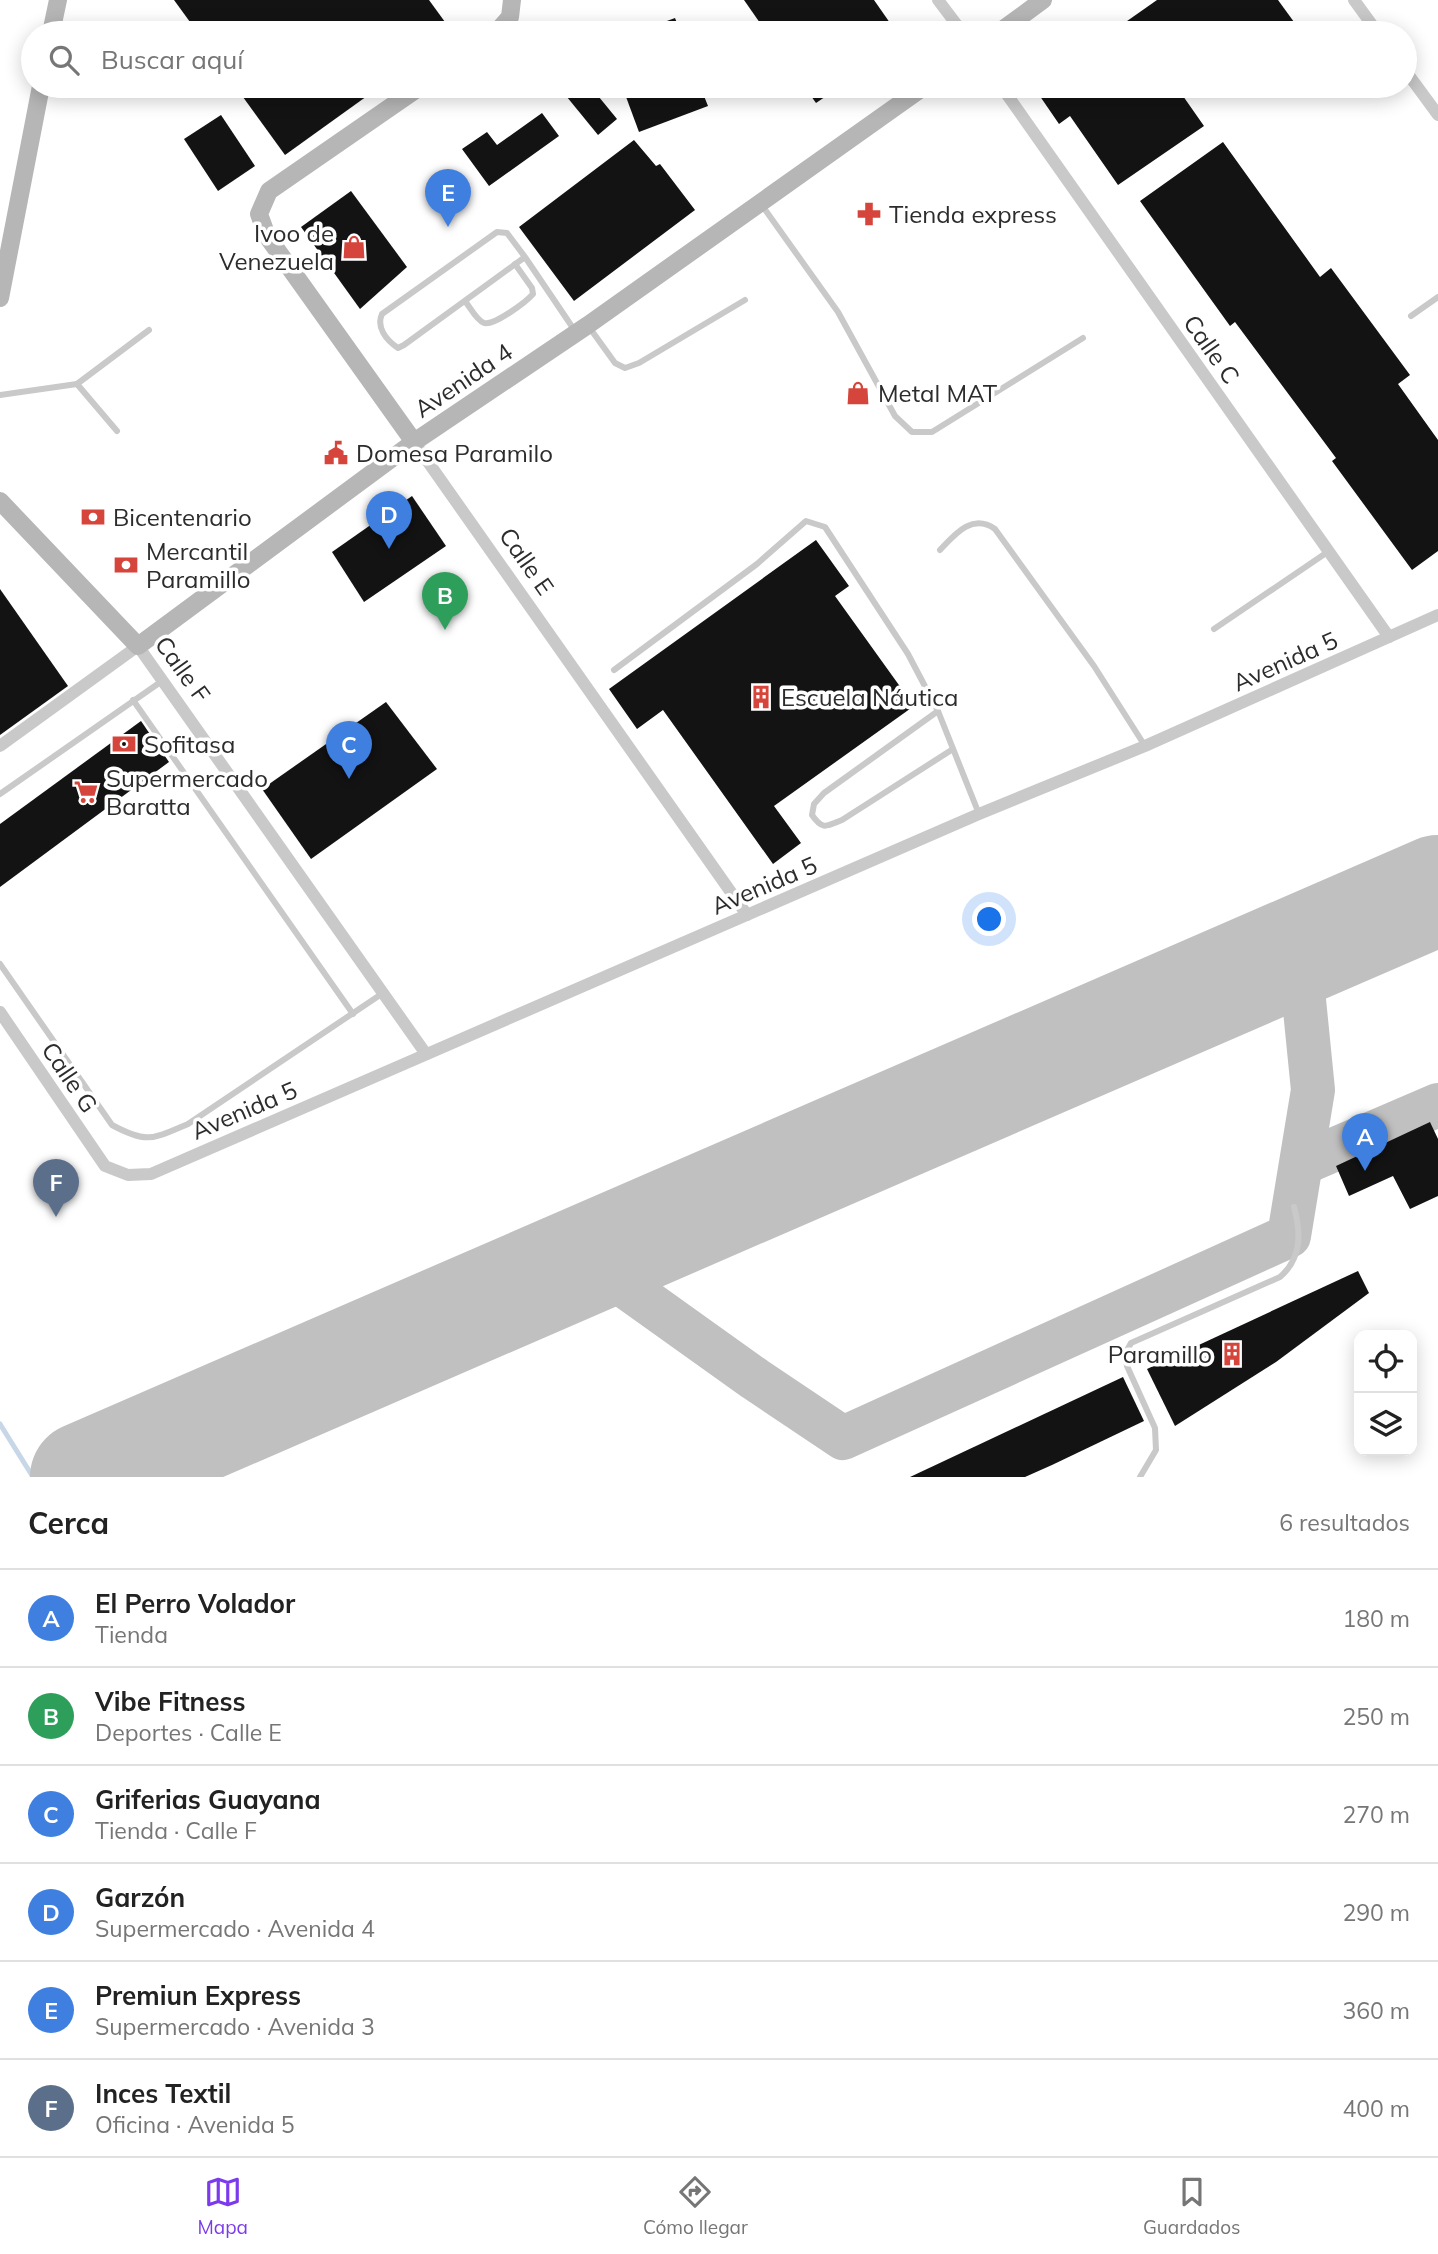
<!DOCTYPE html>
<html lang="es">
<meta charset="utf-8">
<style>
body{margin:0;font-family:Mulish,sans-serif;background:#f6f6f6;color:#222}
.controls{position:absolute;right:21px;bottom:21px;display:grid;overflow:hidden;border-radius:14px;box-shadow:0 4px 18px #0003}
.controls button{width:63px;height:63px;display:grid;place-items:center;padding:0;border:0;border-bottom:2px solid #e0e0e0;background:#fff;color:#222;font:35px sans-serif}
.you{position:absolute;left:990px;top:920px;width:24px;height:24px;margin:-18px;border:5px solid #fff;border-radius:50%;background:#1a73e8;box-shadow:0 0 0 10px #1a73e833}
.badge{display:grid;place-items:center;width:46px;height:46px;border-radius:50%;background:#7c3aed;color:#fff;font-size:23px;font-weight:700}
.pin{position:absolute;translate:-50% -58px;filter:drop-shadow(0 2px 4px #0008)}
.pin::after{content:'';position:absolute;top:37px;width:24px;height:21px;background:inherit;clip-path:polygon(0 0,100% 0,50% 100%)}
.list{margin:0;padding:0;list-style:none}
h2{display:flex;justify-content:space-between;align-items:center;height:91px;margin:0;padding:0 28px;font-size:30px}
h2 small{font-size:23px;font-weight:400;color:#767676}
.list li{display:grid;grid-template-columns:46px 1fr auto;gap:21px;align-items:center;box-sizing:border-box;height:98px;padding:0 28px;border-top:2px solid #e0e0e0}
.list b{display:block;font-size:26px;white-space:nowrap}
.list p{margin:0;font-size:23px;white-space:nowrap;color:#767676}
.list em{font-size:23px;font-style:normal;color:#767676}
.icon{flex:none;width:38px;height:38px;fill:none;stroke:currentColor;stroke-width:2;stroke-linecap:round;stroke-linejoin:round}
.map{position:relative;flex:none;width:1438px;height:1477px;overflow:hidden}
.search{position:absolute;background:#fff;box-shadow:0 4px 18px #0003;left:21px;right:21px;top:21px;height:77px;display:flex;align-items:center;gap:18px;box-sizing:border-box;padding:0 24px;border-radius:38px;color:#767676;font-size:26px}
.sheet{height:679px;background:#fff}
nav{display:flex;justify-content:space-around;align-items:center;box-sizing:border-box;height:98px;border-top:2px solid #e0e0e0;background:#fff;font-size:19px;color:#767676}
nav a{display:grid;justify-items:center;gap:4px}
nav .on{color:#7c3aed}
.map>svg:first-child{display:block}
</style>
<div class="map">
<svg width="1438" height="1477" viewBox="0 0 1438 1477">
<rect width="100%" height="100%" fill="#fff"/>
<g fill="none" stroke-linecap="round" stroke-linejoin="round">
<polyline stroke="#c8d7e7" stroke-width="5" points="0,1424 33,1477"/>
<g stroke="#c0c0c0" stroke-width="44">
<polyline points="1303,1163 1438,1105"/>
<polyline points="587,1259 755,1379 843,1438 1289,1236 1313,1090 1299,950"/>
</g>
<polyline stroke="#c0c0c0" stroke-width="110" points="85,1477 1438,890"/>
</g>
<g fill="#131313">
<polygon points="174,0 429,0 453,33 198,33"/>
<polygon points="744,0 874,0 897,33 767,33"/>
<polygon points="1157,0 1278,0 1302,33 1110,33"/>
<polygon points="675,18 681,33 638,33 637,32"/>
<polygon points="235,86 381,86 285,155"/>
<polygon points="558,86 590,86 617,119 598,135"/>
<polygon points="622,86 700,86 708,106 639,132"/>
<polygon points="804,86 841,86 816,103"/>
<polygon points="1033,86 1176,86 1204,126 1118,185 1070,116 1059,124"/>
<polygon points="542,113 559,136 489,186 462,149 487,132 497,145"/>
<polygon points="221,115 255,166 218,191 184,139"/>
<polygon points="634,140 656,166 660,164 695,210 574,301 519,227"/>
<polygon points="1223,142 1320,277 1331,268 1410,375 1398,384 1438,440 1438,551 1412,570 1332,461 1336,458 1235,322 1230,326 1140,201"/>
<polygon points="351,191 407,267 360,309 301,227"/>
<polygon points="412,496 446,546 364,602 332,552"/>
<polygon points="816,540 849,586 835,596 914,706 774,806 801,843 773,864 663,710 637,729 609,689"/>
<polygon points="0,589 68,686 0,735"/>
<polygon points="386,702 437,769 311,859 262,789"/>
<polygon points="141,721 169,762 0,887 0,824"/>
<polygon points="1430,1122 1438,1139 1438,1196 1410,1209 1393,1176 1349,1196 1336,1166"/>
<polygon points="1358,1271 1369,1293 1276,1362 1175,1426 1147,1369"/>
<polygon points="1123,1377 1144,1421 1052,1465 1025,1477 910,1477"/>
</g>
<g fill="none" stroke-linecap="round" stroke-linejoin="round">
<g stroke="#c9c9c9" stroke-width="6">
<polyline points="761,204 838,312 895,416 912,432 932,432 1083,338"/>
<path d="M525,257L507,233L497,232L382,314C376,327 386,340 398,348L404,345L525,257L575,331"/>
<path d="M465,301C470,307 476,320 484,323C494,326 526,302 533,294L532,288L515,264"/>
<polyline points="1411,316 1438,297"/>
<polyline points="589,327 615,363 625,368 639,363 745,300"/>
<polyline points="77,384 117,431"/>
<polyline points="0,395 77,384 149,330"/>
<path d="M940,550C955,534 972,513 995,529L1094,666L1145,746"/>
<polyline points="1214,629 1329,551"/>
<polyline points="614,670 757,564 806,521 825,527 908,654 938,711 979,814"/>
<polyline points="133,700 353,1014"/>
<path d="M938,711L824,793L814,804L812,815C823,831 827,826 842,820L953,749"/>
<polyline points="0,794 162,681"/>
<path d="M0,964L112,1125C147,1144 153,1139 188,1124L383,993"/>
<path d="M1140,1477L1156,1450L1155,1428L1127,1366L1125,1354L1131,1343L1280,1277C1302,1258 1301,1233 1294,1207"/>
</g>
<g stroke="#c9c9c9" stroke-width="12">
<polyline points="938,0 963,33"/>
<polyline points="1354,0 1378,33"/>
<polyline points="1405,70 1438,115"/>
<polyline points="1001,86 1389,637"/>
<polyline points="414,442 747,915"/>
<polyline points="0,746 138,646 426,1054"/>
<polyline points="0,1012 105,1166 128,1175 151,1174 979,814 1145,746 1438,615"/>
</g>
<g stroke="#b6b6b6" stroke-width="18">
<polyline points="51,33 58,0"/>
<polyline points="496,33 510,17 512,0"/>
<polyline points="998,33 1043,0"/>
<polyline points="0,298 41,86"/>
<polyline points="414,442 267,236 259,214 269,191 421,86"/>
<polyline points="0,501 138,646 414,442 588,325 925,86"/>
</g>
</g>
<defs>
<g id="pharmacy-bare" transform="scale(1.89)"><path d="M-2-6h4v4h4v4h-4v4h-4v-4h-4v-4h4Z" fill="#d6453b" stroke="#fff" stroke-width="2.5" paint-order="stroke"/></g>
<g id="shop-bare" transform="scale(1.89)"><path d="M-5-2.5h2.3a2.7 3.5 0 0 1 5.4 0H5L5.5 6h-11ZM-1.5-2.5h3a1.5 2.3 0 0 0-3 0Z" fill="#d6453b" stroke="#fff" stroke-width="2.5" paint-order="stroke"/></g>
<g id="civic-bare" transform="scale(1.89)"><path d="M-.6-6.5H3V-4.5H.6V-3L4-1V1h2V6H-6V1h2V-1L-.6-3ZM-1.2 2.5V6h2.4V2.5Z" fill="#d6453b" stroke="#fff" stroke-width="2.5" paint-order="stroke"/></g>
<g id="bank-bare" transform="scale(1.89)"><path d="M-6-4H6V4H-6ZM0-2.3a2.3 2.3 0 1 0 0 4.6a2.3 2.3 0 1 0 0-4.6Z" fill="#d6453b" stroke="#fff" stroke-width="2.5" paint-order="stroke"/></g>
<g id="building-bare" transform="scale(1.89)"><path d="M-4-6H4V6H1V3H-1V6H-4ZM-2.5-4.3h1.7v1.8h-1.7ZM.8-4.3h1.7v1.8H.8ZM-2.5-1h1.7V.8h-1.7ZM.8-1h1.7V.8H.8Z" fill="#d6453b" stroke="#fff" stroke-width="2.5" paint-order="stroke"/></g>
<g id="supermarket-bare" transform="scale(1.89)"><path d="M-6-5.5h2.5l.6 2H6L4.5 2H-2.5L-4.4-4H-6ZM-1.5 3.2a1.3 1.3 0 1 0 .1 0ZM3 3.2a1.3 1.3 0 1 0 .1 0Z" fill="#d6453b" stroke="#fff" stroke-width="2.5" paint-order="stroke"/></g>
</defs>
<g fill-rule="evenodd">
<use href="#pharmacy-bare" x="869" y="214"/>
<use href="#shop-bare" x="354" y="247"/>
<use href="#shop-bare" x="858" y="393"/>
<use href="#civic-bare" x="336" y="453"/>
<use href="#bank-bare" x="93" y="517"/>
<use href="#bank-bare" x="126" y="565"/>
<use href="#building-bare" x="761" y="697"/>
<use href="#bank-bare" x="124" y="744"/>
<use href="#supermarket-bare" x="86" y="792"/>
<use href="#building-bare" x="1232" y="1354"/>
</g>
<g text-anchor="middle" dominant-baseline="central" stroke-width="7" stroke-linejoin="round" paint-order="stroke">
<g font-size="24" fill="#2c2c2c" stroke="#fff" text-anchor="start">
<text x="889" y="214">Tienda express</text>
<text x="334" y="233" text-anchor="end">Ivoo de<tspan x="334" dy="28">Venezuela</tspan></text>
<text x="878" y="393">Metal MAT</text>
<text x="356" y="453">Domesa Paramilo</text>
<text x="113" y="517">Bicentenario</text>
<text x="146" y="551">Mercantil<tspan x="146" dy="28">Paramillo</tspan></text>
<text x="781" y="697">Escuela Náutica</text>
<text x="144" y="744">Sofitasa</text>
<text x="106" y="778">Supermercado<tspan x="106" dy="28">Baratta</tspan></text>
<text x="1212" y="1354" text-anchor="end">Paramillo</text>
</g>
<g font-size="24" fill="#2c2c2c" stroke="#fff">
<text transform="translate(1212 349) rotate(55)">Calle C</text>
<text transform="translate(463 380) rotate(-34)">Avenida 4</text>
<text transform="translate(527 561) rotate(55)">Calle E</text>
<text transform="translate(1285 661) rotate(-24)">Avenida 5</text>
<text transform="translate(183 669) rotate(54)">Calle F</text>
<text transform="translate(764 885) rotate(-23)">Avenida 5</text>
<text transform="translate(70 1077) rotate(56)">Calle G</text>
<text transform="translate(244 1110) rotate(-23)">Avenida 5</text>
</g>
</g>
</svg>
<div class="controls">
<button><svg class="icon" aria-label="locate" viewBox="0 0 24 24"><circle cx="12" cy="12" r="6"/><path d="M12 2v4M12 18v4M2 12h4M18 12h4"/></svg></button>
<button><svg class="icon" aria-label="layers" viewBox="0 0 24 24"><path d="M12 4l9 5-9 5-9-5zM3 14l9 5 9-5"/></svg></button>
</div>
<div class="you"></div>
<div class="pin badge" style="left:1365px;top:1171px;background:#3f7fe0">A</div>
<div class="pin badge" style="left:445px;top:630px;background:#2e9e5b">B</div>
<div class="pin badge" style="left:349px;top:779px;background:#3f7fe0">C</div>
<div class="pin badge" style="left:389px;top:549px;background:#3f7fe0">D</div>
<div class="pin badge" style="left:448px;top:227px;background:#3f7fe0">E</div>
<div class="pin badge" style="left:56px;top:1217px;background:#5c6f8a">F</div>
<div class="search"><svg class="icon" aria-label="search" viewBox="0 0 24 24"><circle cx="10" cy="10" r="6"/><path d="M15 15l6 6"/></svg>Buscar aquí</div>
</div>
<section class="sheet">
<h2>Cerca<small>6 resultados</small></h2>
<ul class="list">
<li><span class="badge" style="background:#3f7fe0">A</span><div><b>El Perro Volador</b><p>Tienda</p></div><em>180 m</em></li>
<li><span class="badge" style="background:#2e9e5b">B</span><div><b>Vibe Fitness</b><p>Deportes · Calle E</p></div><em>250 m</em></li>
<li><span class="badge" style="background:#3f7fe0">C</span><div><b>Griferias Guayana</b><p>Tienda · Calle F</p></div><em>270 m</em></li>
<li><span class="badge" style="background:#3f7fe0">D</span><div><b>Garzón</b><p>Supermercado · Avenida 4</p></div><em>290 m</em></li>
<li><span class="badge" style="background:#3f7fe0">E</span><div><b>Premiun Express</b><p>Supermercado · Avenida 3</p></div><em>360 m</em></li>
<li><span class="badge" style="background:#5c6f8a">F</span><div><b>Inces Textil</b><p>Oficina · Avenida 5</p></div><em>400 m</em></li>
</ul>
</section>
<nav>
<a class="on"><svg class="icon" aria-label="map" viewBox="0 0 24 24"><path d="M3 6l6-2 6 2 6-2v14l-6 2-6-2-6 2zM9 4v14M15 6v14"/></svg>Mapa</a>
<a><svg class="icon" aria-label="directions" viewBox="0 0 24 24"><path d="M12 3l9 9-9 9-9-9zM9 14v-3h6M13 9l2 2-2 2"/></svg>Cómo llegar</a>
<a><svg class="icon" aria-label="saved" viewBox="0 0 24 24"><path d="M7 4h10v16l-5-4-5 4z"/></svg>Guardados</a>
</nav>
